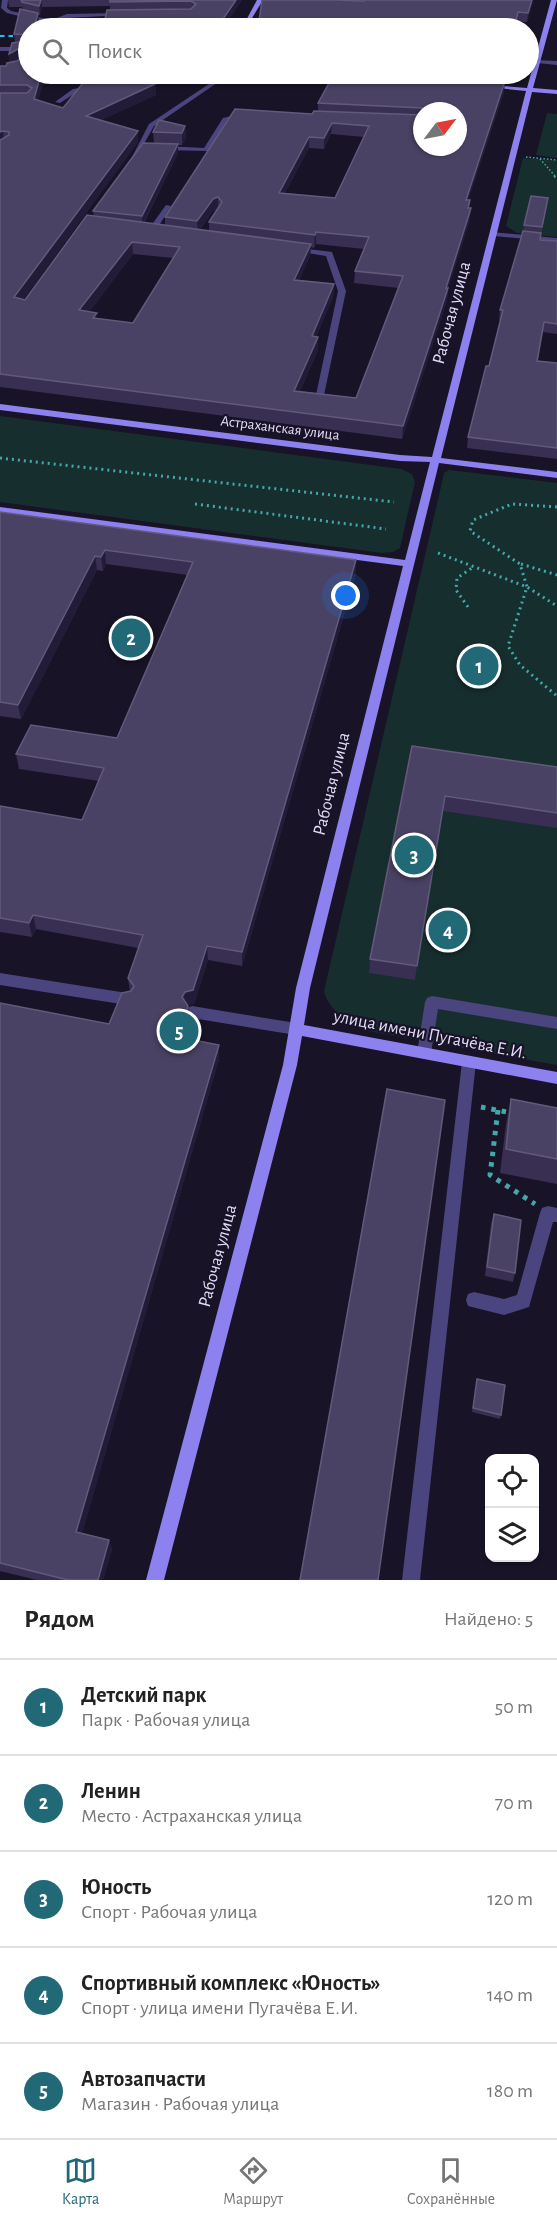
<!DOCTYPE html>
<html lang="ru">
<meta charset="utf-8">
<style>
body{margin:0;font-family:"Alegreya Sans",sans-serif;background:#f2f2f2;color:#222}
.controls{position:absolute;right:18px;bottom:18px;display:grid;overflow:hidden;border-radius:12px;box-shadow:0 2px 4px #0004}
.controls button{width:54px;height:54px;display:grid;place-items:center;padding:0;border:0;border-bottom:2px solid #e0e0e0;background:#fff;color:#222;font:30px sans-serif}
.compass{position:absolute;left:413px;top:102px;width:54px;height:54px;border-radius:50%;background:#fff;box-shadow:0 2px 4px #0004;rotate:58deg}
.you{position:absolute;left:346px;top:596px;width:21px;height:21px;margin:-15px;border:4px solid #fff;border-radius:50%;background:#1a73e8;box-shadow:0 0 0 9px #1a73e833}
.badge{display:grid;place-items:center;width:39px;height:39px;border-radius:50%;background:#226978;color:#fff;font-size:20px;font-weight:700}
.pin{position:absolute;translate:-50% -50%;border:3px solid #fff;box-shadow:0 2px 6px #0006}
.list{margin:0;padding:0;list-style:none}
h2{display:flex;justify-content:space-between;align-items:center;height:78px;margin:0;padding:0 24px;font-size:26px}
h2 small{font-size:20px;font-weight:400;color:#767676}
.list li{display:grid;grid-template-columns:39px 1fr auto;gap:18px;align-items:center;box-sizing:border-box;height:96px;padding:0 24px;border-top:2px solid #e0e0e0}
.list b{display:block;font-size:22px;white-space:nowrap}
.list p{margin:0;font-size:20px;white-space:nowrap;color:#767676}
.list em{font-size:20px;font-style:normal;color:#767676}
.icon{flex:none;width:33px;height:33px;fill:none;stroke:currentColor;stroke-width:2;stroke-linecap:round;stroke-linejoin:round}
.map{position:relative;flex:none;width:557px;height:1580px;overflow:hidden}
.search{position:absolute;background:#fff;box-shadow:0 2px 4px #0004;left:18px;right:18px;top:18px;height:66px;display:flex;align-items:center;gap:15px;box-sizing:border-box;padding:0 21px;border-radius:33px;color:#767676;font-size:22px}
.sheet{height:558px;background:#fff}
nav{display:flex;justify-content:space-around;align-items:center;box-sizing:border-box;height:84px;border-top:2px solid #e0e0e0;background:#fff;font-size:16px;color:#767676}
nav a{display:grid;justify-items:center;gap:3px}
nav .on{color:#226978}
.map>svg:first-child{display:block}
</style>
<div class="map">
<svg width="557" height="1580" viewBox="0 0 557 1580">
<rect width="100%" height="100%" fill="#181326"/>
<g fill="#172e2f">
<polygon points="547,113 557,114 557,158 536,155"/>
<polygon points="523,158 557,160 557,237 517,233 506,226"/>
<polygon points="0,416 401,469 412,474 415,482 400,548 393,552 382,553 0,502"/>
<path d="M449,470L557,483V1065L368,1031C351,1024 328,1011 324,991L440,491L444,473Z"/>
</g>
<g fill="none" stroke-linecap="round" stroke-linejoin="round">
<g stroke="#41a9ab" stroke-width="1.5" stroke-dasharray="1.5 2" stroke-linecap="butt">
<polyline points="526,157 557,160"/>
<polyline points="540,159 556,177"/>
</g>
<polyline stroke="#41a9ab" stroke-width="2" stroke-dasharray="2 3" stroke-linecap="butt" points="554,176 557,179"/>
<g stroke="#41a9ab" stroke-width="3" stroke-dasharray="2 4" stroke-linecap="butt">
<polyline points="0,458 394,502"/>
<polyline points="195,504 386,529"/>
<polyline points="557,507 512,504 473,520 470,531 520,564 527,587 508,646 520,665 557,696"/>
<polyline points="438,553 527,587 557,606"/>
<polyline points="521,564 557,575"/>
<polyline points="468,607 456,590 457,578 472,568"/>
</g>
<g stroke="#41a9ab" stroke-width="5" stroke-dasharray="4.5 6" stroke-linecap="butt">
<polyline points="481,1107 512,1113"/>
<polyline points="498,1110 490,1175 535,1204"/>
</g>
<g fill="#4b457f" fill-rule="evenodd">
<polygon points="2,0 8,0 7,8 11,11 51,20 67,14 121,13 124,15 68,18 51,24 7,13 1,8"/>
<rect x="0" y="47" width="28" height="4"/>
<polygon points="535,60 557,61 557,65 537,63"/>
<polygon points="224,74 230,74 154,126 136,158 131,159 149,124"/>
<polygon points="244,113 246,116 227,120 208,151 163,150 160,148 163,146 204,148 223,118"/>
<polygon points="166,205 171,206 155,232 149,232 148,230"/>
<polygon points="292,247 332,252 346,291 324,395 320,398 316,395 338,291 326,256 295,251 292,251"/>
<polygon points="0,973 127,993 132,995 134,999 132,1003 127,1005 0,985"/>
<polygon points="432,996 557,1017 557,1029 438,1009 431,1053 429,1057 424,1059 419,1057 417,1053 425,1002 427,998"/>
<polygon points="192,1006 296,1023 301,1025 303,1029 301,1033 296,1035 192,1018 187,1016 185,1012 187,1008"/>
<polygon points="469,1056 474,1058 476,1062 420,1580 402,1580 462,1062 464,1058"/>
<polygon points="548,1206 557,1208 557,1222 553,1222 529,1307 504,1315 468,1306 466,1300 468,1294 474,1292 504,1299 517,1295 540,1213 542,1208"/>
</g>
<g fill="#4b457f" fill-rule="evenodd">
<polygon points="195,74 204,74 169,83 130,87 127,85"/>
<polygon points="92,86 94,89 77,92 60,103 55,102 73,89"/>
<polygon points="491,232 557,238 557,242 494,236 491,236"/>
</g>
<g fill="#8c81ee" fill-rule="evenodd">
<polygon points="257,0 263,0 246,28 242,28"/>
<polygon points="551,0 557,0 533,88 557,90 557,94 532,92 441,458 557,472 557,478 439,463 310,988 304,1025 557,1072 557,1084 302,1036 297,1065 164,1580 146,1580 283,1065 296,988 403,566 0,513 0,507 405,560 430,462 400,461 0,410 0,404 400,455 432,457 526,91 487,87 490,85 527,88"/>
<polygon points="312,74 337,74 353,76 350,78"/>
</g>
<polyline stroke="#23bfe1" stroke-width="2" stroke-dasharray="4.5 4" stroke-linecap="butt" points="0,36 19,36"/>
</g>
<g fill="#382f52" fill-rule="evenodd">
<path d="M8,0H242L223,28L110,10V6L42,7L40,15H38L39,23L28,28V74L45,77L38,100L63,108L155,84L156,95L101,120L138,142L23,299L25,300L94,216L93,211L154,143L153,132L185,126L186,138L182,145H178V153L144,223L165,225V217L312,114L318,111V103L334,74H516L507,79L506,84H504V92L468,200L470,220L448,288L447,300L402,439L0,387V66H6L10,62L9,54L15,43L14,34L23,10L22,7H9ZM422,111H458L422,147ZM331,134L364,137L335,198L285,193L309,148L324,149ZM218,209L209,222V231L200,230L213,211ZM316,244L364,249L355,271L354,283L398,288L356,398L300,391L318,350L316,337L333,297L334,284L299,280L310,256L311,247L314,248ZM133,254L173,258L133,323L98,319L89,312Z"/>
<polygon points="262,0 533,0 527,22 517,22 515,28 258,28"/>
<polygon points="547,205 540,240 557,241 557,334 543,332 538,361 557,363 557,459 467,448 468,437 489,366 500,320 499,320 500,310 523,233 524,225"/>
<polygon points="0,512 356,560 356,574 242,966 208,960 194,1004 188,1005 189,1019 183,1038 219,1059 82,1533 109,1540 112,1549 103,1580 37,1580 0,1571 0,1003 109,1024 130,992 128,978 138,948 36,929 32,937 0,932 0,806 82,820 99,781 19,769 16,754 117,738 188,575 106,564 103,571 97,570 21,719 0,716"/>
<polygon points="412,746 557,767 557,828 443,811 415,980 369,973 370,959"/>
<polygon points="511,1099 557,1108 557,1184 500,1173 506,1124"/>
<polygon points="494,1214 515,1273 513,1282 485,1276 491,1223"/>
<polygon points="477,1379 501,1415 500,1419 472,1412"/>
</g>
<g fill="#231c39">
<polygon points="41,0 42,0 42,7 40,15 39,6"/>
<polygon points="236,0 242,0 223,28 217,28"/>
<polygon points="532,0 533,0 527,22 528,13"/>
<polygon points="38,13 39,23 38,28 34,28"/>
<polygon points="27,44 28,54 28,53 28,69 10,65 9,54"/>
<polygon points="41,74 44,74 45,77 35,110 34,99"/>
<polygon points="507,74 516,74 507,79 506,84"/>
<polygon points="505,81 504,92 464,211 466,200"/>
<polygon points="155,84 156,95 87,127 86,116"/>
<polygon points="332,123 331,134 324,149 324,138"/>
<polygon points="185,126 186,138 182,145 182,133"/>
<polygon points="3,131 4,142 0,144 0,132"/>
<polygon points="138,131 138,142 16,310 14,297"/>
<polygon points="309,137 309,148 279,204 279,193"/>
<polygon points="178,144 178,153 142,226 142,216"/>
<polygon points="218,197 218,209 213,211 198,233 197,221 213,199"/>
<polygon points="471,208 470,220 447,292 448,288 447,300 402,439 403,426"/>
<polygon points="316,232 316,244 314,248 315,235"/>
<polygon points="132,242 133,254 81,323 79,310"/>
<polygon points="311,244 310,256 294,292 294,280"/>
<polygon points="334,284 333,297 311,349 312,336"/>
<polygon points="318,337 318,350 294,404 294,391"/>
<polygon points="105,550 106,564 103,571 101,557"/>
<polygon points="95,556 97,570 21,719 18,705"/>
<polygon points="356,560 356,574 242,966 242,952"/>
<polygon points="445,796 443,811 415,980 417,966"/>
<polygon points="33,915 36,929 32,937 29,923"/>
<polygon points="207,946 208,960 194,1004 186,1006 182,997"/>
<polygon points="188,1006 189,1019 180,1051 178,1037"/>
<polygon points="219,1045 219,1059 80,1541 76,1532"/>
<polygon points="109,1540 112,1549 103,1580 98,1580"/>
</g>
<g fill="#4a4264" stroke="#625a7b" stroke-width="1.5" fill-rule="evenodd">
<polygon points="21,0 41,0 39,6 22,2"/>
<polygon points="110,0 236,0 217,28 103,28 107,10 191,9 196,4 191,1 110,2"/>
<polygon points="262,0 337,0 363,1 365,0 532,0 528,13 518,12 514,28 258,28"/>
<polygon points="20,9 38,13 34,28 28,28 28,36 28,35 14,34"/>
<polygon points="28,41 28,49 27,44 9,54 12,43"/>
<path d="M28,51L26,66H28V74H41L34,99L63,108L83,83L106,81L155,84L86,116L138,131L14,297L25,300L87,215L311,244L294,280L334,284L312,336L318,337L294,391L356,398L403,276L355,271L369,237L316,232L315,235L209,222L222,202L218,197L213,199L197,221L165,217L235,109L312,114L314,111L422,115V147H458V111H424L423,108L318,103L334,74H399L505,81L466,200H470L468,208H471L446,288H448L403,426L0,374V140L9,135V132L3,131L0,132V93H27L32,88L27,85H0V66H6L7,63L17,61ZM332,123L369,126L335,198L279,193L309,137L324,138ZM132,242L180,247L133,323L93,318L97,313L79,310Z"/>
<polygon points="159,120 185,126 182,133 153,132"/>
<polygon points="143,143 178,144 142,216 93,211"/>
<polygon points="531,196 548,198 542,227 524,225"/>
<polygon points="523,231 541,233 540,240 557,241 557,324 544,322 537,361 557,363 557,448 468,437 486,366 489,366 503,310 500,310"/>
<polygon points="0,512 356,560 242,952 207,946 193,990 185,992 182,997 188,1006 178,1037 219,1045 76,1532 109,1540 98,1580 68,1580 0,1563 0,1003 109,1024 122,993 131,991 134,986 128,978 143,935 33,915 29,923 0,918 0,806 82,820 104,768 16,754 31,725 117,738 193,562 105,550 101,557 95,556 18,705 0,702"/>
<polygon points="412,746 557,767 557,813 445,796 417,966 370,959"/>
<polygon points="387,1089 445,1100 378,1580 300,1580"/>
<polygon points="511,1099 557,1108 557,1159 506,1149"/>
<polygon points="494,1214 521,1220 515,1273 487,1267"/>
<polygon points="477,1379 505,1385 501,1415 473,1408"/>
</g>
<g text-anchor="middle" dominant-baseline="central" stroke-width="4.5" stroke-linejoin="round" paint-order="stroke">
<g font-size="15" fill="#e3ddfa" stroke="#181326">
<text transform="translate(280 428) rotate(7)">Астраханская улица</text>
</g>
<g font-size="18" fill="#e3ddfa" stroke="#181326">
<text transform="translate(452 313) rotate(-75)">Рабочая улица</text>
<text transform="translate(332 784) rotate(-76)">Рабочая улица</text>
<text transform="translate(430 1035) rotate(11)">улица имени Пугачёва Е.И.</text>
<text transform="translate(218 1256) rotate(-75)">Рабочая улица</text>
</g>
</g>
</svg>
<div class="controls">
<button><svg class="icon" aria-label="locate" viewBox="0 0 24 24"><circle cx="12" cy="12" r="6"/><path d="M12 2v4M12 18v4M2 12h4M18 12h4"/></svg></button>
<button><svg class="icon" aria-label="layers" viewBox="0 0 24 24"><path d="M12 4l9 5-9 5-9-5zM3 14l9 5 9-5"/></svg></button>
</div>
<svg class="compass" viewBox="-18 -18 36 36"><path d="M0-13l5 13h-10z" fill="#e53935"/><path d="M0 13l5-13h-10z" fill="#767676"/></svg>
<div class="you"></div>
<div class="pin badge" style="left:479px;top:666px">1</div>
<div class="pin badge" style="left:131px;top:638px">2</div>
<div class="pin badge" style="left:414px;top:855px">3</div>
<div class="pin badge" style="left:448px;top:930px">4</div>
<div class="pin badge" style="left:179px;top:1031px">5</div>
<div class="search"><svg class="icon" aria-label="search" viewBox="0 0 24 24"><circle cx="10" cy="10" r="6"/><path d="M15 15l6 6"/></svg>Поиск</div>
</div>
<section class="sheet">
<h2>Рядом<small>Найдено: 5</small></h2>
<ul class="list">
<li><span class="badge">1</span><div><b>Детский парк</b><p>Парк · Рабочая улица</p></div><em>50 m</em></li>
<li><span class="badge">2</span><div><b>Ленин</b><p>Место · Астраханская улица</p></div><em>70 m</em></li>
<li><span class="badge">3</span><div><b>Юность</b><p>Спорт · Рабочая улица</p></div><em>120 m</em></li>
<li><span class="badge">4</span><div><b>Спортивный комплекс «Юность»</b><p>Спорт · улица имени Пугачёва Е.И.</p></div><em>140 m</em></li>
<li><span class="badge">5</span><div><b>Автозапчасти</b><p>Магазин · Рабочая улица</p></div><em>180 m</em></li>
</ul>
</section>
<nav>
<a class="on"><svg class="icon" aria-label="map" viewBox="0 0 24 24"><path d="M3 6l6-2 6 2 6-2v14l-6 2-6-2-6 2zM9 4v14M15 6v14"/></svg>Карта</a>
<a><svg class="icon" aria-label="directions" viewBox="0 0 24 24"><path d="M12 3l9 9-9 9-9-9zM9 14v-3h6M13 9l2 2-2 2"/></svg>Маршрут</a>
<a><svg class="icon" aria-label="saved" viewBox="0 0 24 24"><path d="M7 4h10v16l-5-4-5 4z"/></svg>Сохранённые</a>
</nav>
